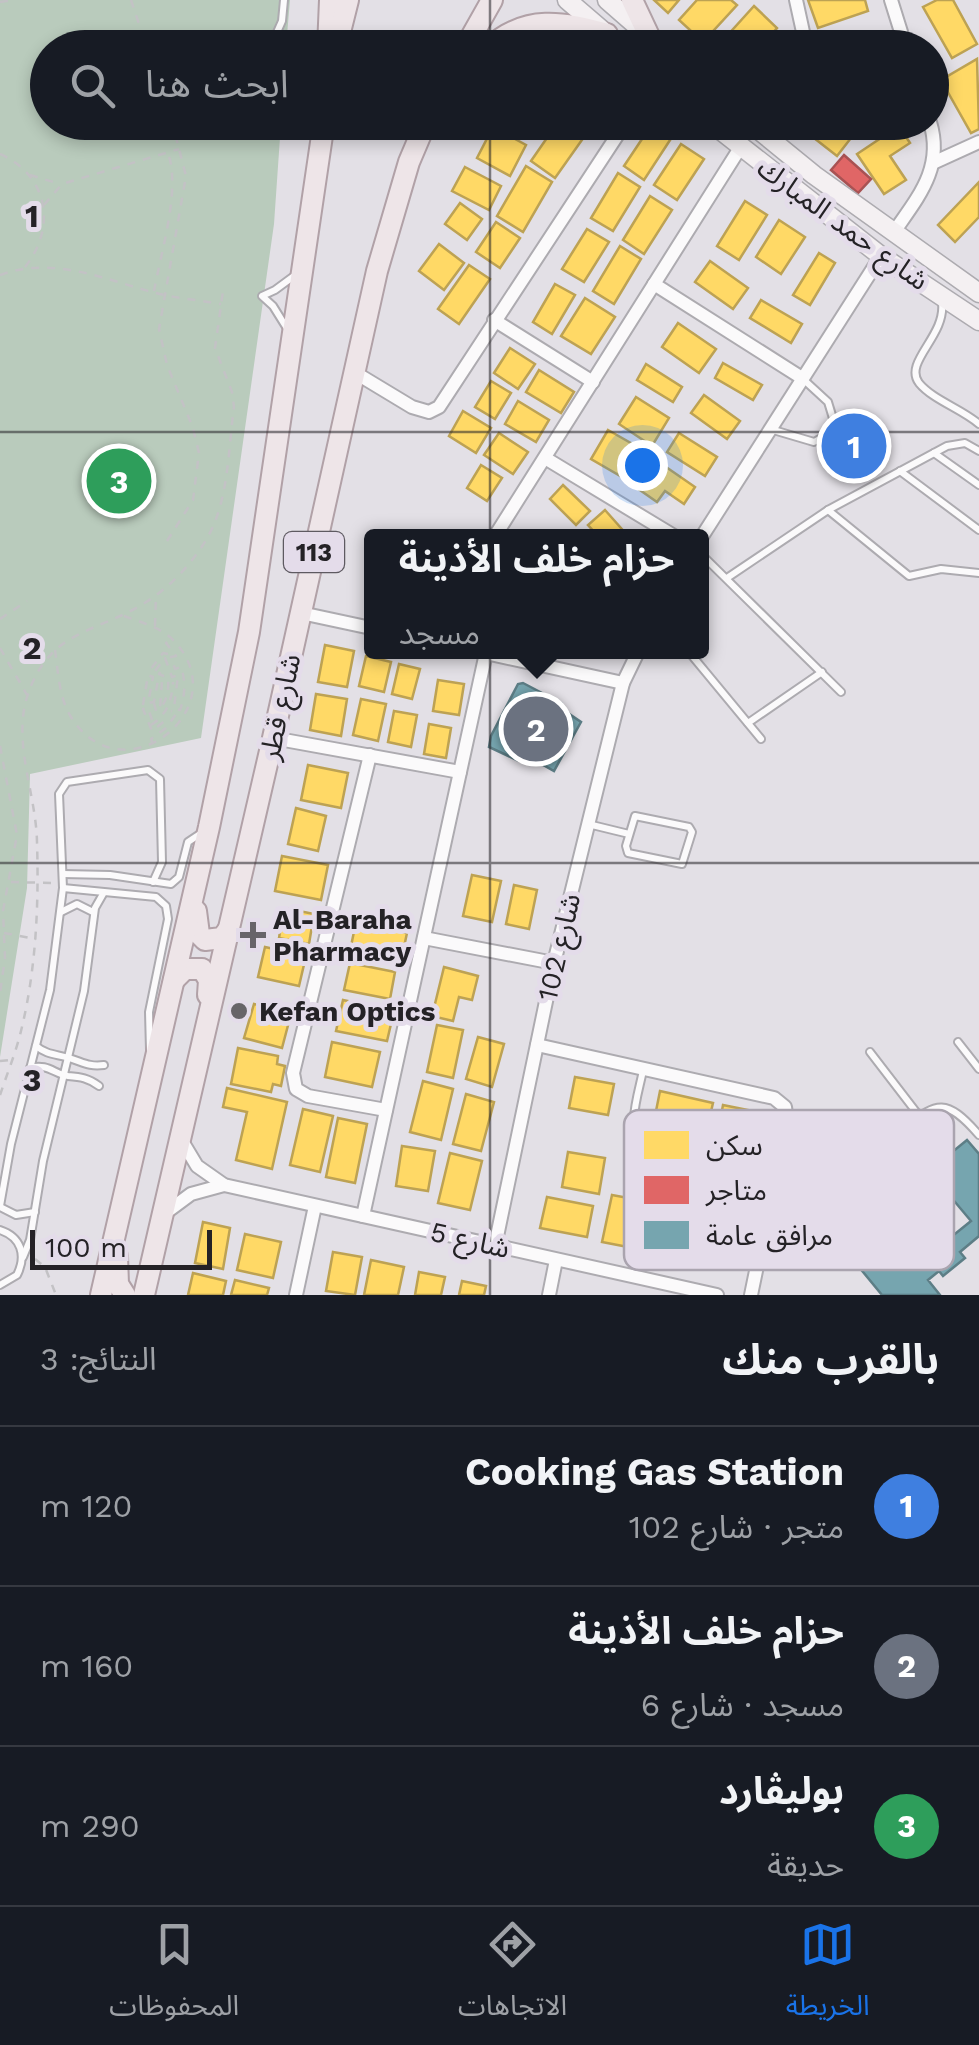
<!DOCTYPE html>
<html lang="ar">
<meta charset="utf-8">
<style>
body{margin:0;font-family:"Work Sans","Noto Sans Arabic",sans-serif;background:#242831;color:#f1f3f6;direction:rtl}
.scale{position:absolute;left:30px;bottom:25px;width:182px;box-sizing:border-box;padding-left:10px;border:5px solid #242226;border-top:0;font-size:28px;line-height:35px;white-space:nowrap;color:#242226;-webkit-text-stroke:8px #e4dcea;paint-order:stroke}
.you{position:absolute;left:642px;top:465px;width:35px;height:35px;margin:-25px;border:8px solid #fff;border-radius:50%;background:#1a73e8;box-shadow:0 0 0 15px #1a73e833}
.badge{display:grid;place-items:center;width:65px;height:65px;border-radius:50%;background:#1a73e8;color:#fff;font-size:32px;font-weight:700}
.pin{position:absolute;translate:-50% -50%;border:5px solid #fff;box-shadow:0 2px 10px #0006}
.popup{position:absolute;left:364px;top:529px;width:345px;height:130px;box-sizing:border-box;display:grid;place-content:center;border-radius:10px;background:#171b24;filter:drop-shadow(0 2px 8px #0005);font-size:32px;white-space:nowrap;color:#9ea1a6}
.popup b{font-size:38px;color:#f1f3f6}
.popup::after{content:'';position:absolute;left:50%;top:100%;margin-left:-20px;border:20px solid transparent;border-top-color:#171b24}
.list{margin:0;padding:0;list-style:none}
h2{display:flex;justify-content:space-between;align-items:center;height:130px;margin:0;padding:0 40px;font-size:42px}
h2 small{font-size:32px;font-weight:400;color:#9ea1a6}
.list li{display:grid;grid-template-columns:65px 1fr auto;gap:30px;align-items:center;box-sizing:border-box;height:160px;padding:0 40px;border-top:2px solid #363941}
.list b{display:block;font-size:38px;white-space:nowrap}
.list p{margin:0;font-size:32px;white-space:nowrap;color:#9ea1a6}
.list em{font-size:32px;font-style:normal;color:#9ea1a6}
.icon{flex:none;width:55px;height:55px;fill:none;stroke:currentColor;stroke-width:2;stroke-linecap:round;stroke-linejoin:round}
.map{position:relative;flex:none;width:979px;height:1295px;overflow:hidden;direction:ltr}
.search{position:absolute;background:#171b24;box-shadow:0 5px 15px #0003;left:30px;right:30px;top:30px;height:110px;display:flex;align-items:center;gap:25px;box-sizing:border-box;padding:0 35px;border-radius:55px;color:#9ea1a6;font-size:38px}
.sheet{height:610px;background:#171b24}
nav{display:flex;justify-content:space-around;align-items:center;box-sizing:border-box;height:140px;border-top:2px solid #363941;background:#171b24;font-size:28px;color:#9ea1a6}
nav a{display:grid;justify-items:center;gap:5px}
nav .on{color:#1a73e8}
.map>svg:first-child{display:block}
</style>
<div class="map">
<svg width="979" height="1295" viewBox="0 0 979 1295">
<rect width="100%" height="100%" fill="#e3e0e6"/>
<polygon fill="#b9cbbc" points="0,0 290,0 286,47 48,48 48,122 281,123 274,224 201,738 30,774 27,888 0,1057"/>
<g fill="#ffd966" stroke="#bda253" stroke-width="2.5">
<polygon points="654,0 679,0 668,13"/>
<polygon points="697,0 731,0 737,5 703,42 679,20"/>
<polygon points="808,0 865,0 868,11 818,28"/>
<polygon points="937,0 953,0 977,44 952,58 923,7"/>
<polygon points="754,6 777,28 760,48 716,48"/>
<polygon points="977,59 979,129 971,133 941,80"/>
<polygon points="514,122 542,122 533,135"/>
<polygon points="558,122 564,122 584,137 555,178 531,161"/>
<polygon points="812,122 850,122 858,129 837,156 805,131"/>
<polygon points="652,124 672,137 644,180 624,166"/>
<polygon points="899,126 910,143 890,156 906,180 884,194 857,154"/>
<polygon points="493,127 526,145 510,176 477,158"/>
<polygon points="681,144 704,159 677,200 654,185"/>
<polygon points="526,166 552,182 523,232 497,216"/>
<polygon points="465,167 501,186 489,210 452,191"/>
<polygon points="618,173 640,187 613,231 591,218"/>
<polygon points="979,182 979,217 955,242 938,225"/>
<polygon points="650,196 672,210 644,254 623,240"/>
<polygon points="745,201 767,215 739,260 717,246"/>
<polygon points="460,203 482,219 467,240 445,224"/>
<polygon points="779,220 805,237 781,274 756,257"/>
<polygon points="496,222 520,238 500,268 476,252"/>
<polygon points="587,229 609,242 584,282 562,269"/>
<polygon points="439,244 464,263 444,290 419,271"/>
<polygon points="620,246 641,259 614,304 593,291"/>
<polygon points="819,253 835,263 810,305 793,295"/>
<polygon points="710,261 748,288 733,309 695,282"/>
<polygon points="469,265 490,279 459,324 438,309"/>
<polygon points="555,284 575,295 552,334 533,322"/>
<polygon points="585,298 615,317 591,354 561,336"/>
<polygon points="761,300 802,324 791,343 750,318"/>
<polygon points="678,323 716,349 699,373 662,347"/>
<polygon points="510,348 535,364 518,389 494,373"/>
<polygon points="723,363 762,385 753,400 715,378"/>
<polygon points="646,364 682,387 673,402 637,380"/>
<polygon points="539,370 574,392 561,413 526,392"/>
<polygon points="491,381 511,393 495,419 475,407"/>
<polygon points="704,395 740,421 727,439 691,413"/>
<polygon points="636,397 669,418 652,446 619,424"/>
<polygon points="518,401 549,420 536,442 505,424"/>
<polygon points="463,411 491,428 476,453 449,436"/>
<polygon points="608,430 636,446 629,459 639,465 629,481 591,459"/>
<polygon points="499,433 528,452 513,474 484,455"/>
<polygon points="679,433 717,457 705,476 667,452"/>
<polygon points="653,458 695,487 684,504 665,491 657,502 634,486"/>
<polygon points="481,465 502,478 487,501 467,488"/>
<polygon points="563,485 590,511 576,525 550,499"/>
<polygon points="605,510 628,536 598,536 588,525"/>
<polygon points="325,645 354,651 347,687 318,682"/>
<polygon points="366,656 391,662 384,692 359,686"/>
<polygon points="399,664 420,669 412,699 392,694"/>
<polygon points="438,680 464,684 459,715 433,711"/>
<polygon points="316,694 347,699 341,736 310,730"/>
<polygon points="361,699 386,704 378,741 353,735"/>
<polygon points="394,711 417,715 411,747 388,742"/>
<polygon points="429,724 451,728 446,758 424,754"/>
<polygon points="308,765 348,773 341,808 301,800"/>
<polygon points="296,808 326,816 318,851 288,844"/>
<polygon points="282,856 328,865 321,900 275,891"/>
<polygon points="472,875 501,881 492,922 463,916"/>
<polygon points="514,885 537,890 529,929 506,924"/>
<polygon points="284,908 314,914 309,944 279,938"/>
<polygon points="373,915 395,919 393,930 407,933 401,961 350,951 356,922 371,926"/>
<polygon points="265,947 306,956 299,986 258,977"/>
<polygon points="350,963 395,972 390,999 344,990"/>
<polygon points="444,967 478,976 472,1000 459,997 453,1021 432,1016"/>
<polygon points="343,1000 394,1011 387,1041 336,1031"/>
<polygon points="254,1004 291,1014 282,1048 244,1038"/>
<polygon points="437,1025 463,1030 453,1078 427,1072"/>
<polygon points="478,1037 504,1044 492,1087 466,1079"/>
<polygon points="332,1042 380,1052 372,1087 325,1077"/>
<polygon points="238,1048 278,1056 277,1064 285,1066 281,1086 273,1084 271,1092 231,1084"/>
<polygon points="575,1077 614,1084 608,1115 569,1108"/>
<polygon points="423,1081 453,1089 441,1140 410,1132"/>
<polygon points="227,1088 287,1102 272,1169 236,1160 247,1112 223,1107"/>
<polygon points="660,1091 713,1103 705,1137 653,1126"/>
<polygon points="466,1094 494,1102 481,1151 453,1144"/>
<polygon points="723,1105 772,1115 766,1147 717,1137"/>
<polygon points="303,1109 333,1116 320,1172 290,1165"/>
<polygon points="338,1118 367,1124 355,1183 326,1177"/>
<polygon points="402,1146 435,1151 428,1191 396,1186"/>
<polygon points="711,1146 760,1156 755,1183 705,1173"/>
<polygon points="568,1152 605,1158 599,1194 562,1187"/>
<polygon points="450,1153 482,1161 470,1210 438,1203"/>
<polygon points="703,1186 750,1195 743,1226 697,1217"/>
<polygon points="646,1188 681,1194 671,1251 636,1245"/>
<polygon points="612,1195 639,1200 628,1247 602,1242"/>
<polygon points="547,1197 593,1206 587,1237 540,1228"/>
<polygon points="203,1222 230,1228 223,1269 195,1263"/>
<polygon points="701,1230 740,1237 736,1256 727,1255 725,1268 701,1264 704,1250 698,1249"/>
<polygon points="245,1234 281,1242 273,1278 237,1270"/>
<polygon points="333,1252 362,1257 355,1295 326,1291"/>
<polygon points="371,1260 404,1267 398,1295 364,1295"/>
<polygon points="419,1272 445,1277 441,1295 415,1295"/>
<polygon points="193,1273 226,1281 223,1295 188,1295"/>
<polygon points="235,1280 269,1288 267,1295 231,1295"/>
<polygon points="462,1281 486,1286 484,1295 459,1295"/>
</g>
<g fill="#e06666" stroke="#a85253" stroke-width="2.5">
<polygon points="844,155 871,179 858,193 831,170"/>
<polygon points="853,428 871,440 856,464 838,452"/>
</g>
<g fill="#76a5af" stroke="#5d7e86" stroke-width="2.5">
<polygon points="523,683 561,703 559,707 581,722 554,771 520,752 517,760 489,747 491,736 518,684"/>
<polygon points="857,1133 945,1242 971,1221 929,1171 967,1140 979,1154 979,1236 960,1252 965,1258 943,1276 939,1271 928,1280 940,1295 882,1295 840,1244 891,1202 844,1144"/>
</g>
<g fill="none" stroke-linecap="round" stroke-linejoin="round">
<g stroke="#adabb0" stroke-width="10">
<g id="service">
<polyline points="270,48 282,21 284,0"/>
<polyline points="520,48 532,44 543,48"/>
<polyline points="578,48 600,40"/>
<path d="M942,303C946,336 903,362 919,383C933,400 962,409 979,424"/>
<polyline points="288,330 273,306 262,296 275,290 294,276"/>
<polyline points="770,429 814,442 830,433 835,425 828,402 803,379"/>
<polyline points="934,453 979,485"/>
<polyline points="900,471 979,530"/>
<polyline points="828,510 909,576 941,569 979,573"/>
<polyline points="701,554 841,692"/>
<polyline points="727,578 828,510 947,446 965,443 979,451"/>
<polyline points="689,652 761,739"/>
<polyline points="748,723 822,672"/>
<polygon points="635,816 689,827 692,832 682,864 628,853 626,846"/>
<polyline points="588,824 629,834"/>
<polyline points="63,874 110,875 171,884 179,877 188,842 200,834"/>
<polyline points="63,888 156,897 166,906 168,919 149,1012 150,1050"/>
<polyline points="61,912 77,904 93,912"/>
<polyline points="958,1042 979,1069"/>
<path d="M36,1046C47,1055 56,1054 69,1058C83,1062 88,1067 104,1065"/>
<polyline points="870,1052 920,1117"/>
<path d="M30,1068C48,1063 54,1074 68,1076C81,1077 88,1078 99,1086"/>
<path d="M643,1070C640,1089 623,1134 645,1145C656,1150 673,1150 685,1152"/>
<path d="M892,1137C934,1107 940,1090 979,1135"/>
<polyline points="0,1206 11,1144 50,990 63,888 59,794 67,782 148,770 160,779 162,862 153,882"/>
<polyline points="0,1207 16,1215 35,1212"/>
<path d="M0,1230C21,1237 27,1255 17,1275L0,1285"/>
<polyline points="23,1257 30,1240 43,1161 84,991 95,908 103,894"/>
</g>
</g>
<g stroke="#adabb0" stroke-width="16">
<g id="minor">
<polyline points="891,0 906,48"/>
<polyline points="790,48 803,32 796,0"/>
<polyline points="935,162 979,142"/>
<path d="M894,232C918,197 944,168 930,122"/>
<polyline points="654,284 802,378"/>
<polyline points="494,320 593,382"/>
<polyline points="354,372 412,407 429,412 439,407 626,122"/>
<polyline points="545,458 674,536"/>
<polyline points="495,536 740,148"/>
<polyline points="701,538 881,256"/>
<polyline points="301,613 371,628"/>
<polyline points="481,652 623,683"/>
<polyline points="273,738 460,772"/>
<polyline points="370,755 293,1073 296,1089 308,1096 386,1110"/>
<polyline points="424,938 554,963"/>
<polyline points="537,1045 774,1098 785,1107 787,1121 751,1295"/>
<polyline points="182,1141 197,1166 224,1185 717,1295"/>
<polyline points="164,1214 191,1194 224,1185"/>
<polyline points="363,1216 486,653"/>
<polyline points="495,1246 554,963 623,683 638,652"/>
<polyline points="296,1295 315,1206"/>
<polyline points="549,1295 556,1260"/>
</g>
</g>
<g stroke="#adabb0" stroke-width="21">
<g id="secondary">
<polyline points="567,0 623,48"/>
<polyline points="607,0 662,48"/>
<polyline points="710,122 881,256 979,321"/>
<polyline points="749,122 814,175 979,293"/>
</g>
</g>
<g stroke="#b1a1a7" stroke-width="24">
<g id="primary">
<polyline points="632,0 649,36"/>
<polyline points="328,48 330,0"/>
<polyline points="336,48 348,0"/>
<polyline points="465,48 492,0"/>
<path d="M489,48C526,14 563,22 607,34"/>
<polyline points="196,911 199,934 205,940 222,938 229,929"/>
<polyline points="174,980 185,969 202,969 209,980 208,995"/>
<polyline points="117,1256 118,1284 125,1295"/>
<polyline points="101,1295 209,827 249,632 324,122"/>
<polyline points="144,1295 273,738 377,271 409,162 426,122"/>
</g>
</g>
<g stroke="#c3c2c5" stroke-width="2.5" stroke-dasharray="8 8" stroke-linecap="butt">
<polyline points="131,0 147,48"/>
<polyline points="0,2 13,0"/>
<path d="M0,154C48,175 57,227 25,267"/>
<polyline points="30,175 60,184"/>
<polyline points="44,205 62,184 179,149"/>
<path d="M0,275C52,256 101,278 152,292C174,298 198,300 221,304"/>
<path d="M154,291C161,252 181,189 168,153"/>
<polyline points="167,541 193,500 199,453 193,428 167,365 159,329 186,176 172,122"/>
<polyline points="0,619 27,601"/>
<polyline points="155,626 156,594"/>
<polyline points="0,648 27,695"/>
<path d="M55,650C58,671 59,698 71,717C121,798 236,711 176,643C162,627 140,622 121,615"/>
<path d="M168,654L163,653L150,670L155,671L165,658L172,677L178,675L174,708L180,710C185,696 186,682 181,667L175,669L171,657L176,656L166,643L170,640"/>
<polyline points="154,703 158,718"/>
<path d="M143,705L148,675L153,677L148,703L154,702L158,680L162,681L160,709C167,700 169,690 168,678L159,674L163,667L161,666"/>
<polyline points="152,720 148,708 143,709 152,731 167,719"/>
<path d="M151,725C167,715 172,700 173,682"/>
<polyline points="153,744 151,739 166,728 177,713 171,711"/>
<polyline points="0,746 17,835 3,911 5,958 0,993"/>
<polyline points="11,882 53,883"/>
<polyline points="4,933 36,939"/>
<polyline points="0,1061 10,1060"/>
<path d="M0,1095C7,1074 16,1052 21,1031C36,970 39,905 37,842C36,790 9,737 31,686C54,630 97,632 143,604C168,589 191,565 206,540C229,502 228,450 234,407L232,392L215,348L223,291"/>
<polyline points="35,1259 45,1267 56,1295"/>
</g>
<use href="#service" stroke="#fbfafb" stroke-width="6"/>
<use href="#minor" stroke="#fbfafb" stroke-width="12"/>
<use href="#secondary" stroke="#f4f0f2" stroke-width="18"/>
<use href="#primary" stroke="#eee5e8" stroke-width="20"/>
</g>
<path fill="none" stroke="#242226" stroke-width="2.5" stroke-opacity="0.55" d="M490,0V48M490,122V1295M0,432H979M0,863H979"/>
<g fill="#676469" stroke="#e4dcea" stroke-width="4">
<path d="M248 920h10v10h10v10h-10v10h-10v-10h-10v-10h10z"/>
<circle cx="239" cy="1011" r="10"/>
</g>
<g text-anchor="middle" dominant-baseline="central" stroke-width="10" stroke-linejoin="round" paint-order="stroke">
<rect fill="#e4dcea" stroke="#5e5a61" stroke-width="2.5" x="284" y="532" width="60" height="40" rx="8"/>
<g font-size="25" font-weight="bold" fill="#242226">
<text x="314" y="552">113</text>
</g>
<g font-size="28" fill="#242226" stroke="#e4dcea">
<text transform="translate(843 224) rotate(36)">شارع حمد المبارك</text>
<text transform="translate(280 707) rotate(-78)">شارع قطر</text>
<text transform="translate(559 947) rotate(-77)">شارع 102</text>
<text transform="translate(470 1240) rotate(13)">شارع 5</text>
</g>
<g font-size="28" font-weight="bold" fill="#242226" stroke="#e4dcea" text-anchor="start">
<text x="273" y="919">Al-Baraha<tspan x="273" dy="32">Pharmacy</tspan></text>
<text x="259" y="1011">Kefan Optics</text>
</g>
</g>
<rect x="624" y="1110" width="330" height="160" rx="15" fill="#e4dcea" stroke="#aaa4af" stroke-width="2.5"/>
<rect x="644" y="1131" width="45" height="28" fill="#ffd966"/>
<rect x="644" y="1176" width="45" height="28" fill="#e06666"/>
<rect x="644" y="1221" width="45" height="28" fill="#76a5af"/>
<g font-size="28" fill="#242226">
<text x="706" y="1155">سكن</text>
<text x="706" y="1200">متاجر</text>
<text x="706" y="1245">مرافق عامة</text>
</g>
<g font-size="32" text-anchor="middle" font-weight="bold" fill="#242226" stroke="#e4dcea" stroke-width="10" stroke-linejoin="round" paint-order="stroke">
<text x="32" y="227">1</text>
<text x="32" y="659">2</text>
<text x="32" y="1091">3</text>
</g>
</svg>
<div class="scale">100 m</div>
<div class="you"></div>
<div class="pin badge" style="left:854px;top:446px;background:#3f7fe0">1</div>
<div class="pin badge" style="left:536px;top:729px;background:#6b7280">2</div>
<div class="popup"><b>حزام خلف الأذينة</b>مسجد</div>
<div class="pin badge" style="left:119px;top:481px;background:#2e9e5b">3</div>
<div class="search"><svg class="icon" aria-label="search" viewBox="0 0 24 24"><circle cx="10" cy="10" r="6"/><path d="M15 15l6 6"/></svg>ابحث هنا</div>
</div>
<section class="sheet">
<h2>بالقرب منك<small>النتائج: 3</small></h2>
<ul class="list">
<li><span class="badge" style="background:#3f7fe0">1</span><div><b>Cooking Gas Station</b><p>متجر · شارع 102</p></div><em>120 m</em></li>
<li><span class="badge" style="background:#6b7280">2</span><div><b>حزام خلف الأذينة</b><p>مسجد · شارع 6</p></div><em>160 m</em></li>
<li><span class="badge" style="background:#2e9e5b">3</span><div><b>بوليڤارد</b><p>حديقة</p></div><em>290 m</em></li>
</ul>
</section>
<nav>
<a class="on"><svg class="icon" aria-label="map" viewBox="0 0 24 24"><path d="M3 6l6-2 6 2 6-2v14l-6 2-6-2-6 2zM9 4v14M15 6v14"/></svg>الخريطة</a>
<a><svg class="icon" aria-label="directions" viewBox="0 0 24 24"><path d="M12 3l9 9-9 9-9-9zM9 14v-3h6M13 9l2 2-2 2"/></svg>الاتجاهات</a>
<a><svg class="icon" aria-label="saved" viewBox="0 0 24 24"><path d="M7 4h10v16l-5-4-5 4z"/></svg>المحفوظات</a>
</nav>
